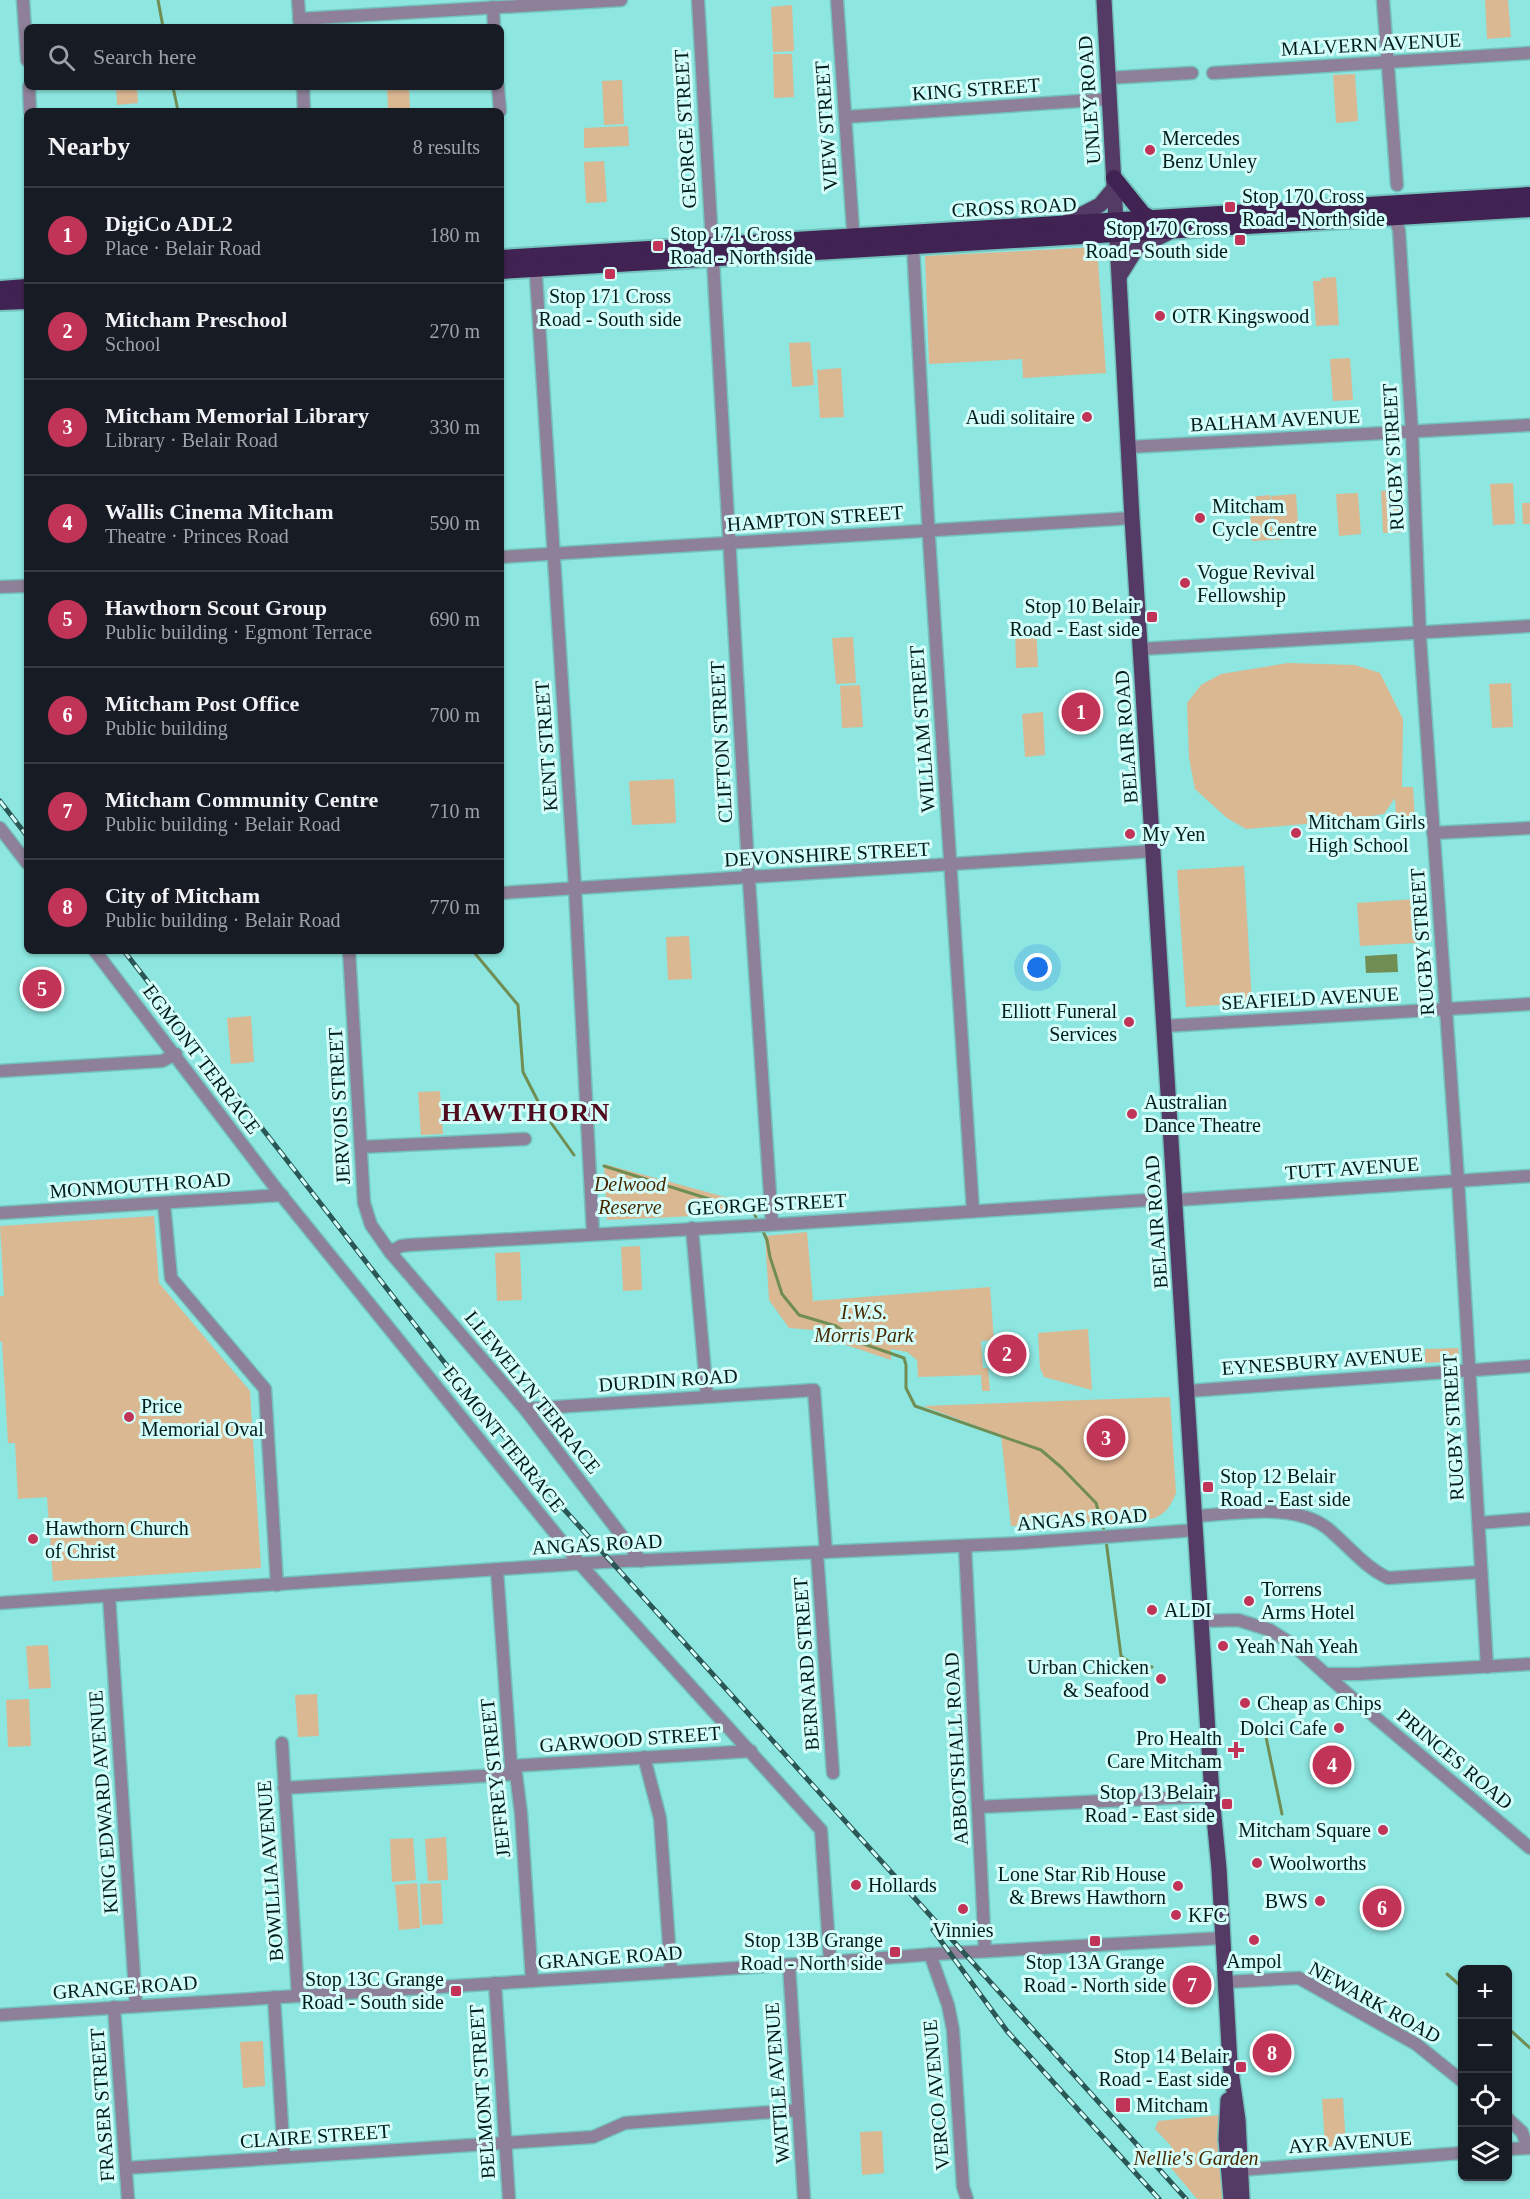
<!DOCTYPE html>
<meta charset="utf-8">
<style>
body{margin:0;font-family:Georgia,serif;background:#242831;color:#f1f3f6}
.controls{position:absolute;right:18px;bottom:18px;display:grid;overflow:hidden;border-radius:9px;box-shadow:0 2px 4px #0004}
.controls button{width:54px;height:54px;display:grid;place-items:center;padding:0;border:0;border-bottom:2px solid #363941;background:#171b24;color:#f1f3f6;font:30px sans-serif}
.you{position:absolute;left:1038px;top:968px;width:21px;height:21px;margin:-15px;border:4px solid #fff;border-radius:50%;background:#1a73e8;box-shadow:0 0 0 9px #1a73e833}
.badge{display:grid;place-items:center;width:39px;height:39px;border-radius:50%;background:#c23358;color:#fff;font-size:20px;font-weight:700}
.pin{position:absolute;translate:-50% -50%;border:3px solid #fff;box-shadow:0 2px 6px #0006}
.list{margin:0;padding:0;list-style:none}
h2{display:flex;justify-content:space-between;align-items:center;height:78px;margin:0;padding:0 24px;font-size:26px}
h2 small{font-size:20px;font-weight:400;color:#9ea1a6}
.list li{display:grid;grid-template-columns:39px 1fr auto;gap:18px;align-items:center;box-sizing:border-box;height:96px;padding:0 24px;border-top:2px solid #363941}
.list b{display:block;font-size:22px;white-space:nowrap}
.list p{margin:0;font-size:20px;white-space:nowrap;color:#9ea1a6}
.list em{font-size:20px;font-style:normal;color:#9ea1a6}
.icon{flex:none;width:33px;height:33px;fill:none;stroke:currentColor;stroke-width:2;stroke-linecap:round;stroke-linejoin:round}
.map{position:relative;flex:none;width:1530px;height:2199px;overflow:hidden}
.search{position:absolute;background:#171b24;box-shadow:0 2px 4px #0004;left:24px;top:24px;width:480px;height:66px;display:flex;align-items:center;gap:15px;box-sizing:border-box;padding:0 21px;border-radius:9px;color:#9ea1a6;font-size:22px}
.panel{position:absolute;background:#171b24;box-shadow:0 2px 4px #0004;left:24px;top:108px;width:480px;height:846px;border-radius:9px}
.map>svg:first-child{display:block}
</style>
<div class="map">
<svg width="1530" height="2199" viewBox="0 0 1530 2199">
<rect width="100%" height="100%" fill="#8de6e0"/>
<g fill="#dab892">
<polygon points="1485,0 1508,0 1511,37 1487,39"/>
<polygon points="792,5 794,51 773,52 771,7"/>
<polygon points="773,54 792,54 794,97 774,98"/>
<polygon points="1355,74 1358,121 1336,123 1333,75"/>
<polygon points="622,80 624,124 604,125 602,81"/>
<polygon points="116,87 137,87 138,103 117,105"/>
<polygon points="387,87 409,87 410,111 388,111"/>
<polygon points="628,126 629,146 584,148 584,128"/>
<polygon points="604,161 607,202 586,203 584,162"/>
<polygon points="1097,247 1106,373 1023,378 1022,359 929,364 925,256"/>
<polygon points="1336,277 1339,325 1316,326 1313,281 1321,281 1321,278"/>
<polygon points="810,342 814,385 792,387 789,343"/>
<polygon points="1350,358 1353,400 1333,401 1330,359"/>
<polygon points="841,368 844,417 820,418 817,370"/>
<polygon points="1513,483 1515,524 1493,525 1490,484"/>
<polygon points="1402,490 1404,532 1383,533 1381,491"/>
<polygon points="1358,493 1361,534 1339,536 1336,494"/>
<polygon points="1296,494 1299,538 1274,540 1271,496"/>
<polygon points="1270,495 1273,540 1252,541 1249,497"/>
<polygon points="1522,503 1530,503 1530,524 1523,524"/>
<polygon points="1036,624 1038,667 1016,668 1015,625"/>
<polygon points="853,637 856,683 836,684 832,638"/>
<polygon points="1288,663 1355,665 1380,673 1403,719 1402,787 1413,787 1415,819 1396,819 1395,798 1384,814 1340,821 1246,829 1227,818 1195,789 1189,758 1187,703 1201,685 1221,674"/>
<polygon points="1511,683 1513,727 1492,728 1489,684"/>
<polygon points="860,685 863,727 842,728 840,686"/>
<polygon points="1043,712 1045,755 1025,757 1022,714"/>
<polygon points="674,779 676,823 632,825 629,781"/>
<polygon points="1244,866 1252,1003 1186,1007 1177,870"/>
<polygon points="1415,899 1417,943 1360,946 1357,903"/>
<polygon points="689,936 692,979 668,980 666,937"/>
<polygon points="251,1016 254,1062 231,1064 227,1018"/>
<polygon points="440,1091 443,1134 421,1135 418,1092"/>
<polygon points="604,1164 758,1206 758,1213 607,1220"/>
<polygon points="154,1216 159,1283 250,1391 261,1568 53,1581 47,1497 18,1499 15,1443 8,1443 2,1342 0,1341 0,1296 4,1296 0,1226"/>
<polygon points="807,1232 813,1301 990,1287 994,1340 981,1341 983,1368 988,1368 990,1391 982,1391 981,1375 918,1377 917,1360 907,1352 891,1349 891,1360 840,1343 827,1346 825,1331 789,1328 769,1300 765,1236"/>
<polygon points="640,1246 642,1290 623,1291 621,1247"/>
<polygon points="520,1252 522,1300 497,1301 495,1253"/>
<polygon points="1088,1329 1092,1390 1044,1377 1040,1368 1038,1333"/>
<polygon points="1458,1348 1460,1361 1425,1363 1425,1349"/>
<path d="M1170,1397L1176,1493C1171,1505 1165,1516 1151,1519L1011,1526L1001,1435L923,1406Z"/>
<polygon points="48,1645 51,1688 29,1689 26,1646"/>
<polygon points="317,1694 319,1736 298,1737 295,1695"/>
<polygon points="29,1699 31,1746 8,1747 6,1700"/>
<polygon points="446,1837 448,1880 428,1881 425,1839"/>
<polygon points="413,1838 416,1880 392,1882 390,1839"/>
<polygon points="417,1883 420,1928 399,1930 395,1885"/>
<polygon points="441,1883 443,1924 422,1925 420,1884"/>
<polygon points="263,2041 265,2086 243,2088 240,2042"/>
<polygon points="1343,2098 1346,2146 1325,2147 1322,2099"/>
<polygon points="1220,2115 1226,2199 1197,2199 1161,2156 1172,2147 1155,2129 1158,2121"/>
<polygon points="882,2131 884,2173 862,2175 860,2132"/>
</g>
<polygon fill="#708d54" points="1397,954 1398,972 1366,973 1365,956"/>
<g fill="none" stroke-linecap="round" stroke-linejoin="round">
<g stroke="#708d54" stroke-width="3">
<polyline points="158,0 163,27"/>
<polyline points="173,87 178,111"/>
<polyline points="473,951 518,1005 523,1072 544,1113 574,1155"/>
<polyline points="604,1166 754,1213 758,1222"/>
<polyline points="761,1227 767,1240 770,1257 782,1294 799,1315 836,1326 861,1343 904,1358 906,1365 906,1388 915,1406 1041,1450 1062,1468 1096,1503 1105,1534"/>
<polyline points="1106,1540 1121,1656 1132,1664 1152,1667"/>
<polyline points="1266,1737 1282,1814"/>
<polyline points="1447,1974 1462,1987"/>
<polyline points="1508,2028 1530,2048"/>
</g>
<g stroke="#74c2bd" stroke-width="15">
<g id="minor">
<polyline points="23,0 27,60"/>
<polyline points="298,0 300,27"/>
<polyline points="698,0 748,866 772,1224"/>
<polyline points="837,0 854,244"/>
<polyline points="1383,0 1397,185"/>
<polyline points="493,7 494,27"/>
<polyline points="299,19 621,0"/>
<polyline points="1213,73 1530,53"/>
<polyline points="1108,78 1192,73"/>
<polyline points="29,87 30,111"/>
<polyline points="303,87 304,111"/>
<polyline points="498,87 500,111"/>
<polyline points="845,117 1109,99"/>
<polyline points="1394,216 1399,230 1412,433 1420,638 1458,1180 1487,1667"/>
<polyline points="913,245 929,538 973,1211"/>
<polyline points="535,260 575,888 593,1234"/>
<polyline points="1129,447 1530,425"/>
<polyline points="501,557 1132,518"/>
<polyline points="0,587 27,586"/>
<polyline points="1141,649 1530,626"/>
<polyline points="0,828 27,863"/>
<polyline points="1433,833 1530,828"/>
<polyline points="501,893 1154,851"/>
<polyline points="95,951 278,1191 580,1564 821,1830 830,1962"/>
<polyline points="349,951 364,1203 371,1225 390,1252 525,1409 641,1561"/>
<polyline points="1165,1026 1530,1004"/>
<polyline points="0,1071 162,1061 176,1054"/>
<polyline points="361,1147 525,1139"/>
<polyline points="1176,1200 1530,1176"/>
<polyline points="164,1203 171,1278 265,1389 277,1585"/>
<polyline points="0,1213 282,1195"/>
<polyline points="692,1228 707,1396"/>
<polyline points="390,1252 401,1246 409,1245 783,1224 1148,1200"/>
<polyline points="1188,1391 1530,1366"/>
<polyline points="525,1409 814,1390 826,1552"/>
<path d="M1195,1516C1235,1514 1294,1502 1327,1528C1347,1544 1364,1567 1388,1578L1481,1572"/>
<polyline points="1479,1523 1530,1519"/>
<polyline points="965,1546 985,1951"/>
<polyline points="817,1553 833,1773"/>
<polyline points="497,1570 511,1766 516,1774 521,1813 532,1981"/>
<polyline points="109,1596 136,2006"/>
<polyline points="0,1603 603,1562 1021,1543 1196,1530"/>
<polyline points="1202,1621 1238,1620 1270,1630 1292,1644 1349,1695 1530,1848"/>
<polyline points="1326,1674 1358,1674 1530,1664"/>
<polyline points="282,1743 298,1996"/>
<polyline points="644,1757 660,1818 671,1972"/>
<polyline points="511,1766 751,1751"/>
<polyline points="284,1788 516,1774"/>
<polyline points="978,1807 1212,1796"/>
<polyline points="930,1954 948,2005 953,2030 963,2187 967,2199"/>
<polyline points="789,1965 804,2199"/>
<polyline points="1225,1982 1299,1978 1416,2044 1462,2081"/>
<polyline points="495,1983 509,2199"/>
<polyline points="274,1997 284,2157"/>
<polyline points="114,2007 128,2199"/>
<polyline points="0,2015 830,1962 935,1954 1223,1938"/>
<polyline points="1508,2119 1522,2132 1528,2148"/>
<polyline points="1508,2149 1530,2148"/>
<polyline points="126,2168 593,2137 625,2123 798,2110"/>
<polyline points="1240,2170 1462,2153"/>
</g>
</g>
<g stroke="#74c2bd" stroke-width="18">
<g id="major">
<polyline points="1104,0 1132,518 1212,1796 1219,1869 1230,2064 1238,2120 1242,2199"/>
<polyline points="1067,222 1100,205 1115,187"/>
<polyline points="1120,275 1137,248 1170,232"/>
<polyline points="1228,2100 1226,2139 1231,2199"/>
</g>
</g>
<g stroke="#74c2bd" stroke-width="20">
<g id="highway">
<polyline points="1114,178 1143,214 1152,219"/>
<polyline points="501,258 1530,195"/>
<polyline points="501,271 1530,209"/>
<polyline points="0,289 27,287"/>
<polyline points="0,302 27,301"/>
</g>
</g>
<use href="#minor" stroke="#8d8098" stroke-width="12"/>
<use href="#major" stroke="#543b65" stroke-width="15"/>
<use href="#highway" stroke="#402352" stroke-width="16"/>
<g stroke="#2a5755" stroke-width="5">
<g id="rail">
<polyline points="0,801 27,836"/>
<polyline points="124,951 444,1362 561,1506 1186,2199"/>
<polyline points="933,1930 1007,2031 1159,2199"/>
</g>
</g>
<use href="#rail" stroke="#d4fefa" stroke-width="3" stroke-dasharray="9" stroke-linecap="butt"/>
</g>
<g fill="#c23358" stroke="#d4fefa" stroke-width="2">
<circle cx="1150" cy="150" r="6"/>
<rect x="1224" y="201" width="12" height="12" rx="3"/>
<rect x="1234" y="234" width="12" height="12" rx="3"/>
<rect x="652" y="240" width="12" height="12" rx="3"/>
<rect x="604" y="268" width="12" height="12" rx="3"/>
<circle cx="1160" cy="316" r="6"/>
<circle cx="1087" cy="417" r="6"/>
<circle cx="1200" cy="518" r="6"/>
<circle cx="1185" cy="583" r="6"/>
<rect x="1146" y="611" width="12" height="12" rx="3"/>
<circle cx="1296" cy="833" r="6"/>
<circle cx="1130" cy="834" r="6"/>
<circle cx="1129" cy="1022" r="6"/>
<circle cx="1132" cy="1114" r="6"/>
<circle cx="129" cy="1417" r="6"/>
<rect x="1202" y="1481" width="12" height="12" rx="3"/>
<circle cx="33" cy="1539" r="6"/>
<circle cx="1249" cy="1601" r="6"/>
<circle cx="1152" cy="1610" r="6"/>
<circle cx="1223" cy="1646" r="6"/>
<circle cx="1161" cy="1679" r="6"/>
<circle cx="1245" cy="1703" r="6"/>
<circle cx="1339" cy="1728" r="6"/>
<path d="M1233 1741h6v6h6v6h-6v6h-6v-6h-6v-6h6z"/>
<rect x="1221" y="1798" width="12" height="12" rx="3"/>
<circle cx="1383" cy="1830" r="6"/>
<circle cx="1257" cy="1863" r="6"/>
<circle cx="856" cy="1885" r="6"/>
<circle cx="1178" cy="1886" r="6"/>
<circle cx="1320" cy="1901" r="6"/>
<circle cx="963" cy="1909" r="6"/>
<circle cx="1176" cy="1915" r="6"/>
<circle cx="1254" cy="1940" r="6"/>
<rect x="1089" y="1935" width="12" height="12" rx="3"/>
<rect x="889" y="1946" width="12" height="12" rx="3"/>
<rect x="450" y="1985" width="12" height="12" rx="3"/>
<rect x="1235" y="2061" width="12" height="12" rx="3"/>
<rect x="1115" y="2097" width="16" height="16" rx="3"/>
</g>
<g text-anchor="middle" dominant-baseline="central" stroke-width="6" stroke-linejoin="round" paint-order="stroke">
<g font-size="20" fill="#011c1b" stroke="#d4fefa">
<text transform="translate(1371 44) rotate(-3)">MALVERN AVENUE</text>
<text transform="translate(976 89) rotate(-4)">KING STREET</text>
<text transform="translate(1089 100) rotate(-94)">UNLEY ROAD</text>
<text transform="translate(826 126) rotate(-94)">VIEW STREET</text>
<text transform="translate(685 129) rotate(-93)">GEORGE STREET</text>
<text transform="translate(1014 207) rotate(-3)">CROSS ROAD</text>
<text transform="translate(1275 420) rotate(-3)">BALHAM AVENUE</text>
<text transform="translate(1393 457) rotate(-93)">RUGBY STREET</text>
<text transform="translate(815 518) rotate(-4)">HAMPTON STREET</text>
<text transform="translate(922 729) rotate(-94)">WILLIAM STREET</text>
<text transform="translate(1126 737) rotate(-94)">BELAIR ROAD</text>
<text transform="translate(721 742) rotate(-93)">CLIFTON STREET</text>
<text transform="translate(546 746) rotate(-94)">KENT STREET</text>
<text transform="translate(827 854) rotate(-3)">DEVONSHIRE STREET</text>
<text transform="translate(1422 942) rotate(-94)">RUGBY STREET</text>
<text transform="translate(1310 998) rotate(-3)">SEAFIELD AVENUE</text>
<text transform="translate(202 1059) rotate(53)">EGMONT TERRACE</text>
<text transform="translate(339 1106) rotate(-93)">JERVOIS STREET</text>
<text transform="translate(1352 1168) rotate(-4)">TUTT AVENUE</text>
<text transform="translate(140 1185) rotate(-4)">MONMOUTH ROAD</text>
<text transform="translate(767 1204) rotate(-3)">GEORGE STREET</text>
<text transform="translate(1156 1222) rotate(-94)">BELAIR ROAD</text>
<text transform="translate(1322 1361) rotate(-4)">EYNESBURY AVENUE</text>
<text transform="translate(668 1380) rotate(-4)">DURDIN ROAD</text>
<text transform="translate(533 1392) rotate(51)">LLEWELYN TERRACE</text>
<text transform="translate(1453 1427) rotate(-93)">RUGBY STREET</text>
<text transform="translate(504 1439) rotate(51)">EGMONT TERRACE</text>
<text transform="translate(1082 1519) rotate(-4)">ANGAS ROAD</text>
<text transform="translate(597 1544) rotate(-3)">ANGAS ROAD</text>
<text transform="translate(806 1664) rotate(-94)">BERNARD STREET</text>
<text transform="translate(630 1739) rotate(-4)">GARWOOD STREET</text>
<text transform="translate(956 1749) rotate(-93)">ABBOTSHALL ROAD</text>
<text transform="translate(1455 1759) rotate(40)">PRINCES ROAD</text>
<text transform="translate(495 1778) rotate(-96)">JEFFREY STREET</text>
<text transform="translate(103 1802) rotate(-94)">KING EDWARD AVENUE</text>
<text transform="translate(270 1871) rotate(-94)">BOWILLIA AVENUE</text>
<text transform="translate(610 1957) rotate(-4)">GRANGE ROAD</text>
<text transform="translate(125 1987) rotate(-4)">GRANGE ROAD</text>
<text transform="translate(1375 2002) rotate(29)">NEWARK ROAD</text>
<text transform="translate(777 2083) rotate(-94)">WATTLE AVENUE</text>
<text transform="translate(482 2092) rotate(-94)">BELMONT STREET</text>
<text transform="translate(936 2095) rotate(-95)">VERCO AVENUE</text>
<text transform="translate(102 2105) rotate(-94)">FRASER STREET</text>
<text transform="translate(315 2136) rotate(-4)">CLAIRE STREET</text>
<text transform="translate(1350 2142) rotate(-4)">AYR AVENUE</text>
</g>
<g font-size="20" fill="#011c1b" stroke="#d4fefa" text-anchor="start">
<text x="1162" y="138">Mercedes<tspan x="1162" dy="23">Benz Unley</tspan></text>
<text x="1242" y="196">Stop 170 Cross<tspan x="1242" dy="23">Road - North side</tspan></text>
<text x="1228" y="228" text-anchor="end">Stop 170 Cross<tspan x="1228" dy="23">Road - South side</tspan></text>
<text x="670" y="234">Stop 171 Cross<tspan x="670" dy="23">Road - North side</tspan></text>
<text x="610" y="296" text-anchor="middle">Stop 171 Cross<tspan x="610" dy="23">Road - South side</tspan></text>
<text x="1172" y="316">OTR Kingswood</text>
<text x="1075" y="417" text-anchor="end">Audi solitaire</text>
<text x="1212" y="506">Mitcham<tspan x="1212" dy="23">Cycle Centre</tspan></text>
<text x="1197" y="572">Vogue Revival<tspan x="1197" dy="23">Fellowship</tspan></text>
<text x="1140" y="606" text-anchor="end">Stop 10 Belair<tspan x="1140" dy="23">Road - East side</tspan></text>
<text x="1308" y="822">Mitcham Girls<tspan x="1308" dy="23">High School</tspan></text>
<text x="1142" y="834">My Yen</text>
<text x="1117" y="1011" text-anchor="end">Elliott Funeral<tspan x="1117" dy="23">Services</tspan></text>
<text x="1144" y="1102">Australian<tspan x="1144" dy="23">Dance Theatre</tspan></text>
<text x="141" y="1406">Price<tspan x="141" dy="23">Memorial Oval</tspan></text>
<text x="1220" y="1476">Stop 12 Belair<tspan x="1220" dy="23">Road - East side</tspan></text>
<text x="45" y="1528">Hawthorn Church<tspan x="45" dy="23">of Christ</tspan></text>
<text x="1261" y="1589">Torrens<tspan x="1261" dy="23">Arms Hotel</tspan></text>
<text x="1164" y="1610">ALDI</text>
<text x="1235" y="1646">Yeah Nah Yeah</text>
<text x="1149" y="1667" text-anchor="end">Urban Chicken<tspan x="1149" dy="23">&amp; Seafood</tspan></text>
<text x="1257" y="1703">Cheap as Chips</text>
<text x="1327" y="1728" text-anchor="end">Dolci Cafe</text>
<text x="1222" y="1738" text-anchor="end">Pro Health<tspan x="1222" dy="23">Care Mitcham</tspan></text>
<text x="1215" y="1792" text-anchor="end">Stop 13 Belair<tspan x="1215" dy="23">Road - East side</tspan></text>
<text x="1371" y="1830" text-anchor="end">Mitcham Square</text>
<text x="1269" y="1863">Woolworths</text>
<text x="1166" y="1874" text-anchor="end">Lone Star Rib House<tspan x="1166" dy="23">&amp; Brews Hawthorn</tspan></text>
<text x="868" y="1885">Hollards</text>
<text x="1308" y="1901" text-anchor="end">BWS</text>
<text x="1188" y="1915">KFC</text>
<text x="963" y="1930" text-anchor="middle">Vinnies</text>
<text x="883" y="1940" text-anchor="end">Stop 13B Grange<tspan x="883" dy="23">Road - North side</tspan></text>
<text x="1254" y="1961" text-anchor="middle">Ampol</text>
<text x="1095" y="1962" text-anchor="middle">Stop 13A Grange<tspan x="1095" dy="23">Road - North side</tspan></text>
<text x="444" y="1979" text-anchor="end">Stop 13C Grange<tspan x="444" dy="23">Road - South side</tspan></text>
<text x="1229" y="2056" text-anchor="end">Stop 14 Belair<tspan x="1229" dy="23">Road - East side</tspan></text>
<text x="1136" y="2105">Mitcham</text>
</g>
<g font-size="20" font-style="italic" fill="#472900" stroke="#d4fefa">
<text x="630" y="1184">Delwood<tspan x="630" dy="23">Reserve</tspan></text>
<text x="864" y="1312">I.W.S.<tspan x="864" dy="23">Morris Park</tspan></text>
<text x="1196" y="2158">Nellie's Garden</text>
</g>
<g font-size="26" font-weight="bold" letter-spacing="1.5" fill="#500b1f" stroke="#d4fefa">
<text x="526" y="1112">HAWTHORN</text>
</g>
</g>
</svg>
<div class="controls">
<button>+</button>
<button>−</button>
<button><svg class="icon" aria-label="locate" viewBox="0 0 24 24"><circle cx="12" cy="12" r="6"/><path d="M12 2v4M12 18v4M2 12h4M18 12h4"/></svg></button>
<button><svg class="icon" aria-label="layers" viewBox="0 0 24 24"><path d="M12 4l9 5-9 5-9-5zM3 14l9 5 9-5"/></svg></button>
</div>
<div class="you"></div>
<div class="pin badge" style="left:1081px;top:712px">1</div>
<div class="pin badge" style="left:1007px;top:1354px">2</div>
<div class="pin badge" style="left:1106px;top:1438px">3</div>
<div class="pin badge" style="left:1332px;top:1765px">4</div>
<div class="pin badge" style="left:42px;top:989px">5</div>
<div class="pin badge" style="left:1382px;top:1908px">6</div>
<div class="pin badge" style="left:1192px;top:1985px">7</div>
<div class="pin badge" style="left:1272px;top:2053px">8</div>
<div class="search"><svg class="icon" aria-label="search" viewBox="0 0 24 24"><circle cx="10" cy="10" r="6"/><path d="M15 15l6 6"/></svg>Search here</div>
<section class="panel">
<h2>Nearby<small>8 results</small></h2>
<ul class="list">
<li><span class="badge">1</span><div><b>DigiCo ADL2</b><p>Place · Belair Road</p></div><em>180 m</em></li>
<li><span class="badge">2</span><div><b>Mitcham Preschool</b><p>School</p></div><em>270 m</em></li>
<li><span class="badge">3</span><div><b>Mitcham Memorial Library</b><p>Library · Belair Road</p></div><em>330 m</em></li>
<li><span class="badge">4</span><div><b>Wallis Cinema Mitcham</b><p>Theatre · Princes Road</p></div><em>590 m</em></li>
<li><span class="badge">5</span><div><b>Hawthorn Scout Group</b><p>Public building · Egmont Terrace</p></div><em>690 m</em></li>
<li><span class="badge">6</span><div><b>Mitcham Post Office</b><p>Public building</p></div><em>700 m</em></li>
<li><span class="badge">7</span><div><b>Mitcham Community Centre</b><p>Public building · Belair Road</p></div><em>710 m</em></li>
<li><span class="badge">8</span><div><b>City of Mitcham</b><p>Public building · Belair Road</p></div><em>770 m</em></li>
</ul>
</section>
</div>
